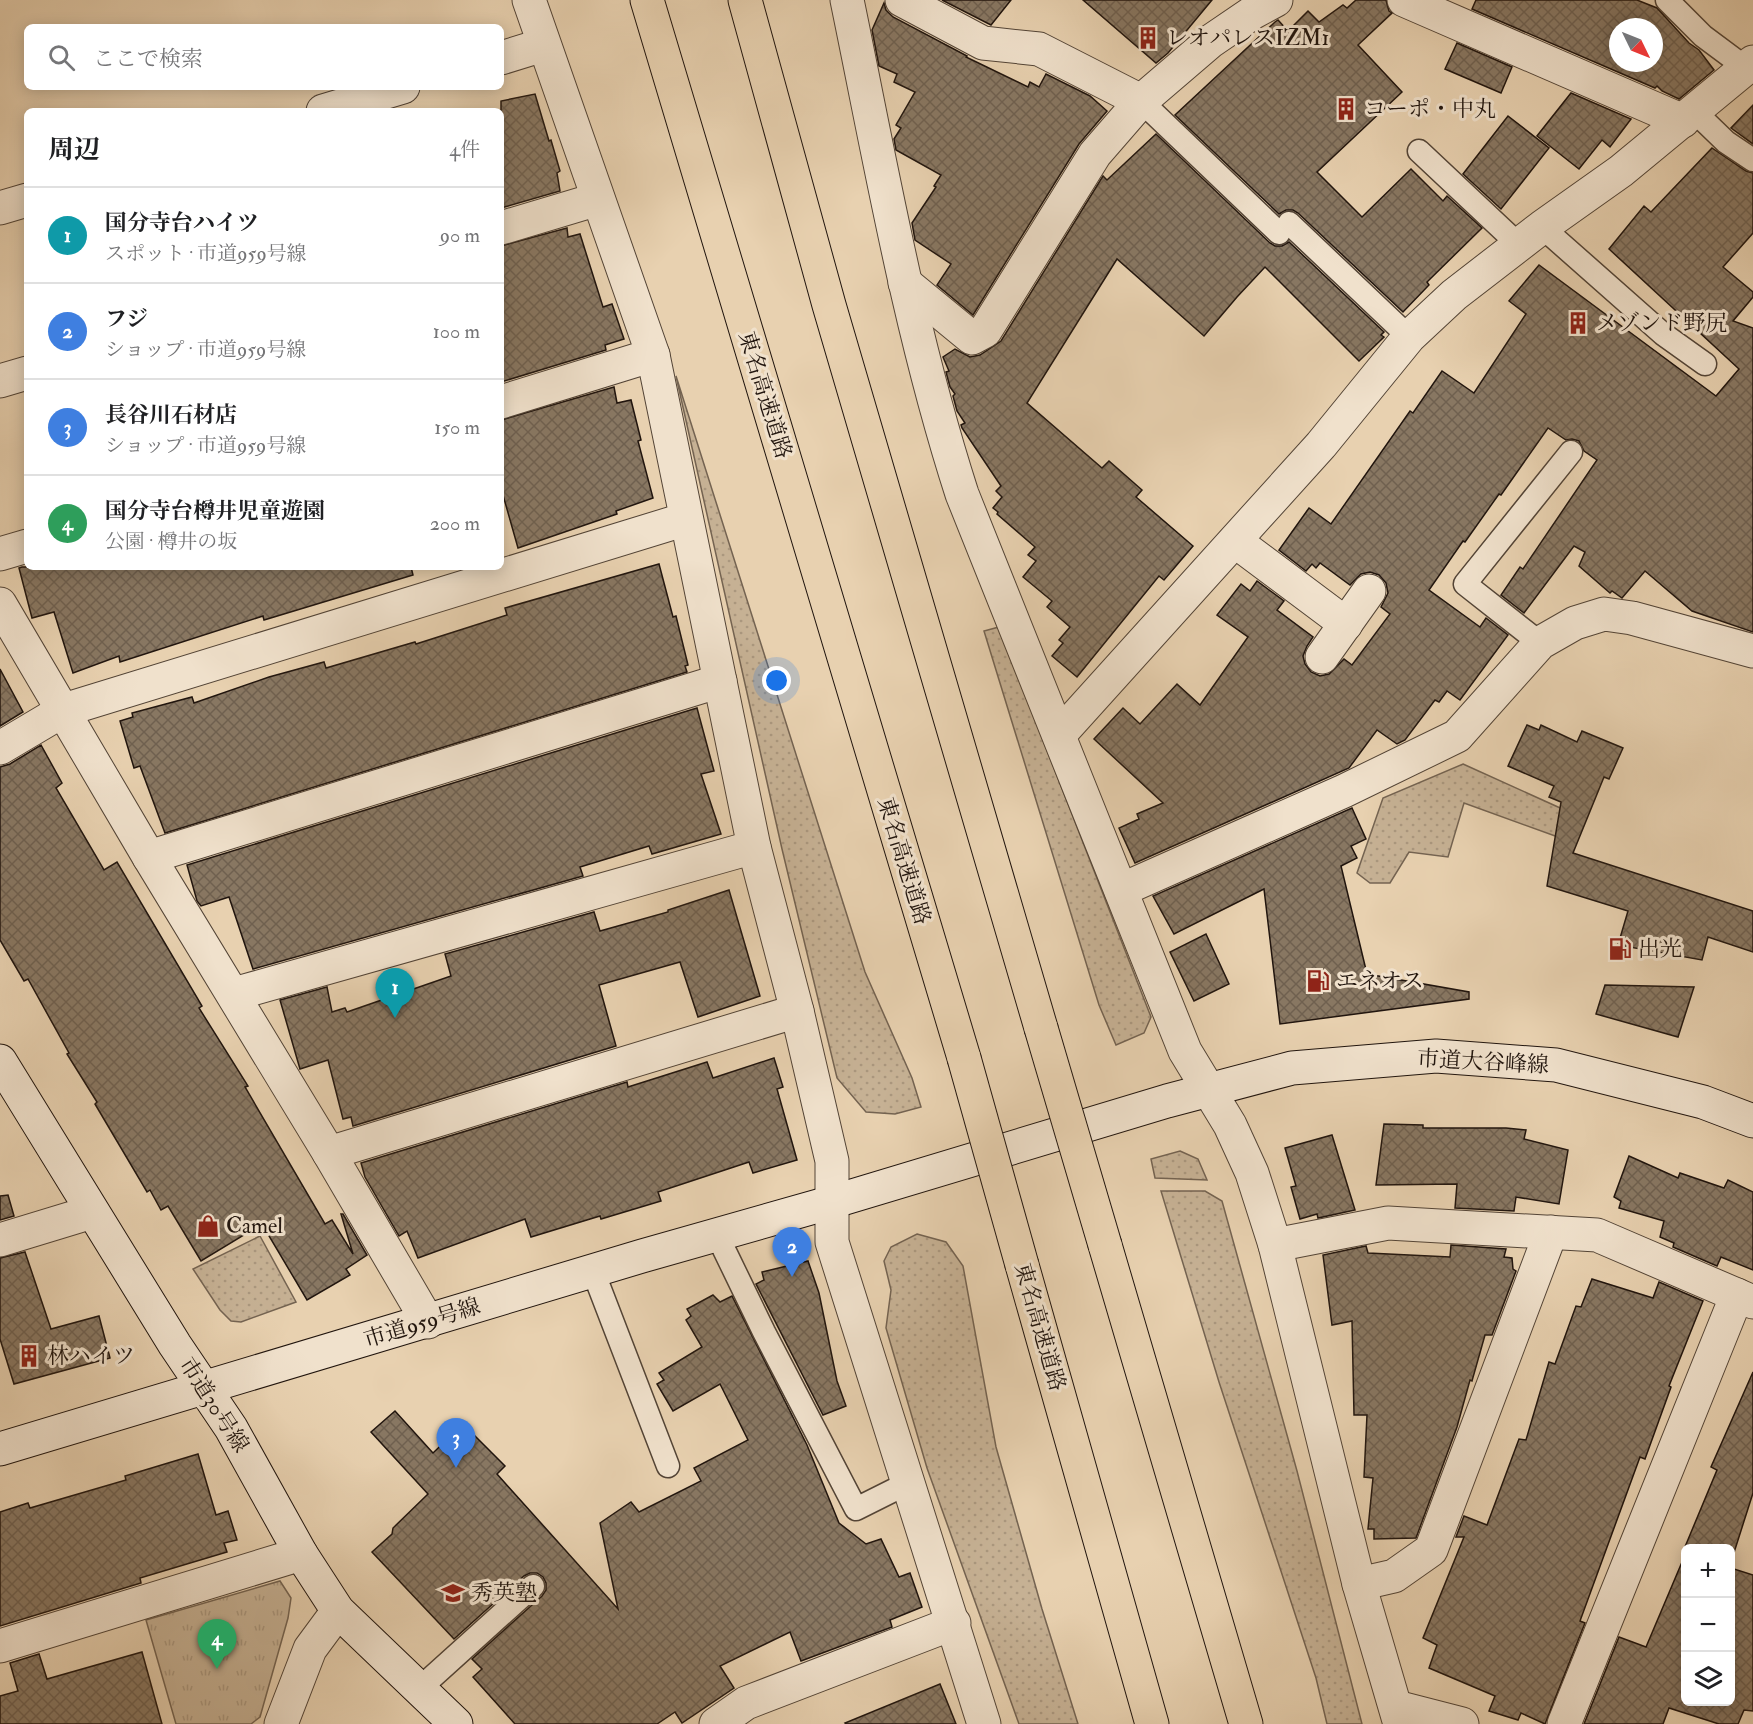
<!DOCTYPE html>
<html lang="ja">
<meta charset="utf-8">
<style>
body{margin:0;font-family:"IM FELL Double Pica","Noto Serif JP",serif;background:#f2f2f2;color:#202124}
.controls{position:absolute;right:18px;bottom:18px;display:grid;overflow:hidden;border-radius:9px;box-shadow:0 3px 15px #0003}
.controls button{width:54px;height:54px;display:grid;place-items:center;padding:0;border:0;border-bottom:2px solid #e0e0e0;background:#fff;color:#202124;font:30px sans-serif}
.compass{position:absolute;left:1609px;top:18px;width:54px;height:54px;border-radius:50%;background:#fff;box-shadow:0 3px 15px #0003;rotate:133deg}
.you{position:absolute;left:777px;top:681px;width:21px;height:21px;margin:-15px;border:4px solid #fff;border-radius:50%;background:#1a73e8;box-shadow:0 0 0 9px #1a73e833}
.badge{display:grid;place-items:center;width:39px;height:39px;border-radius:50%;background:#8f2418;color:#fff;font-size:20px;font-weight:700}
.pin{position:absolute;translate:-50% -50px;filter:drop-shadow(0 2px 3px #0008)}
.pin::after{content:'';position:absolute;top:32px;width:21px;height:18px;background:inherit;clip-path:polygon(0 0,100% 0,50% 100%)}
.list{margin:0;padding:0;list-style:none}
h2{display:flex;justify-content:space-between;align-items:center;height:78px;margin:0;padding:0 24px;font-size:26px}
h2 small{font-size:20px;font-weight:400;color:#757577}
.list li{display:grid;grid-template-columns:39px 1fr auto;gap:18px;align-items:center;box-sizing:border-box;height:96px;padding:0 24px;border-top:2px solid #e0e0e0}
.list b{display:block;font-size:22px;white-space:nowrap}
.list p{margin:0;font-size:20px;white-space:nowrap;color:#757577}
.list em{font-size:20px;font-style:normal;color:#757577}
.icon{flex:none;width:33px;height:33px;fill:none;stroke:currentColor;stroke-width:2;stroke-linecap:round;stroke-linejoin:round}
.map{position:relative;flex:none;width:1753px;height:1724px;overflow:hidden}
.search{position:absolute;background:#fff;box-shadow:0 3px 15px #0003;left:24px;top:24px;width:480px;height:66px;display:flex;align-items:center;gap:15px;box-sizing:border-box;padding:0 21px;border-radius:9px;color:#757577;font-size:22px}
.panel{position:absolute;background:#fff;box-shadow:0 3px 15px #0003;left:24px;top:108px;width:480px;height:462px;border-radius:9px}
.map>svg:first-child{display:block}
</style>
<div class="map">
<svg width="1753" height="1724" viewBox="0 0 1753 1724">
<defs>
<pattern id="grass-dots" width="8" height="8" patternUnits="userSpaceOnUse" patternTransform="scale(1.5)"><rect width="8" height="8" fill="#c6b194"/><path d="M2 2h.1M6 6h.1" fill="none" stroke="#aa977e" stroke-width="1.8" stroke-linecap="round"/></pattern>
<pattern id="park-tufts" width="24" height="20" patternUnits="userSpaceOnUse" patternTransform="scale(1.5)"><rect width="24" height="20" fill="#c6b194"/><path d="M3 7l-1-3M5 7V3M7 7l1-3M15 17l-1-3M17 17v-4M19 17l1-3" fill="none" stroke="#aa977e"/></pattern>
<pattern id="building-cross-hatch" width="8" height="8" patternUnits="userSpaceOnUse" patternTransform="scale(1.5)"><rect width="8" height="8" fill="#887762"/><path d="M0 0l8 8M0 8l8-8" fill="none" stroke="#6f604f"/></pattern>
</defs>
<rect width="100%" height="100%" fill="#e8d1b0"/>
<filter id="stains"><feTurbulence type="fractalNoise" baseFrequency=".00333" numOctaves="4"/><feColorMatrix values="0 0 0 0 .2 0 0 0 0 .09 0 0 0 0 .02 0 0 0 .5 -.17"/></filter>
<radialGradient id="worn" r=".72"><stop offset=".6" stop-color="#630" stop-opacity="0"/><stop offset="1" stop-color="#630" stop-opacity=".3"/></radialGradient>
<g fill="url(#grass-dots)" stroke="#746351" stroke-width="1.5">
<polygon points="676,376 865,972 912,1078 921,1107 895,1114 866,1112 837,1078 782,849"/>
<polygon points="999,627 1151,1017 1144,1033 1116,1045 1099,1005 984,631"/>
<polygon points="1463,764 1569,812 1558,837 1464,803 1448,857 1409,852 1390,883 1370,883 1357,873 1383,798"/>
<polygon points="1180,1151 1198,1159 1207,1180 1155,1178 1151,1159"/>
<polygon points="1161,1191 1205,1191 1222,1201 1297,1471 1362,1724 1327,1724 1316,1678 1219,1382"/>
<polygon points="917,1234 946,1242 963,1266 996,1447 1042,1609 1078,1724 1019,1724 927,1468 886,1328 891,1290 884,1261 891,1247"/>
<polygon points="260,1236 296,1302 241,1322 231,1321 220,1310 193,1269"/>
</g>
<polygon fill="url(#park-tufts)" stroke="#746351" stroke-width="1.5" points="280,1581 291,1598 288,1618 260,1717 251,1724 176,1724 146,1620"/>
<g fill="url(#building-cross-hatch)" stroke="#21150e" stroke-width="1.5" fill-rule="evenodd">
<polygon points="942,0 1011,0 991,25"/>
<polygon points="1083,0 1212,0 1168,53 1156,63"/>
<polygon points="1356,0 1386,0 1389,11 1392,13 1358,45 1402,92 1317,172 1362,217 1411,169 1443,201 1447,196 1482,228 1427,282 1429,285 1403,312 1298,213 1293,210 1286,210 1279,214 1175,115 1275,22 1278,20 1288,31 1308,11 1319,22 1343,5 1347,8"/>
<path d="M1476,0H1637L1657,8L1689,43L1699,50L1714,70L1679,99L1662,91L1657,86L1655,88L1472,9ZM1618,27H1654V63H1618Z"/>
<polygon points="884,3 886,10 893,17 967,56 966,57 1028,87 1030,82 1039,87 1046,74 1090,96 1107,111 1079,144 973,315 937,285 951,264 915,240 912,223 936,187 934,186 941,175 896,150 894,139 901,128 896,125 915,92 894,82 897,74 879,66 872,30"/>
<polygon points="1457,43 1512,67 1501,93 1445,69"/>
<polygon points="1571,93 1631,119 1610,147 1602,140 1579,169 1537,136"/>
<polygon points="535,94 549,141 551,140 560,171 557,173 560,191 501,208 501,101"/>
<polygon points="1753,105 1753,144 1731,128"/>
<polygon points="1508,116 1549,148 1501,209 1463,174"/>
<polygon points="1156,134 1270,243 1275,246 1282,246 1289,242 1384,332 1381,335 1384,337 1359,361 1265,267 1237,297 1204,336 1117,259 1027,403 1102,468 1109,461 1142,490 1136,497 1193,546 1164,580 1159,576 1077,677 1052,656 1063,643 1059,640 1070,627 1047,607 1052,601 1023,577 1036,561 1028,555 1035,547 997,514 998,512 993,508 1002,497 996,491 1001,486 962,428 961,425 965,423 957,411 953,396 955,394 950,387 946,372 949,371 943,357 955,349 970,357 980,355 1001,341 1103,176 1107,180"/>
<polygon points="1712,148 1746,171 1753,173 1753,233 1723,267 1753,292 1753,297 1733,321 1753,328 1753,632 1692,611 1645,571 1622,598 1612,591 1610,593 1579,566 1585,552 1574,546 1524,613 1501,595 1520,567 1523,569 1597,460 1584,451 1579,441 1572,439 1566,440 1548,428 1501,495 1499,494 1465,542 1463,541 1429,590 1480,627 1486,618 1508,635 1460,700 1447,691 1439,702 1435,700 1405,740 1397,744 1377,730 1349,768 1135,863 1119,828 1139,819 1137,814 1163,803 1094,739 1123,708 1140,724 1177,684 1200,705 1248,637 1217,615 1241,584 1250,591 1257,581 1284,601 1277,610 1313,637 1307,646 1303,656 1305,664 1311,672 1320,676 1329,674 1344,659 1352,665 1390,614 1381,607 1388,593 1386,583 1379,575 1370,572 1361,574 1350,585 1320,563 1316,568 1312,564 1306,571 1279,550 1309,508 1331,524 1410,411 1413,413 1442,371 1474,393 1526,314 1509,301 1539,265 1716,396 1739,369 1609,249 1644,206 1651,212"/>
<polygon points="567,228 568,237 580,234 603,307 612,304 624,339 605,345 606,350 501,382 501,246"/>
<polygon points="614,387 617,403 631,400 641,440 638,441 653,498 616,511 617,514 518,548 501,488 501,420"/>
<polygon points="659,564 673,617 676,616 688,665 685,666 687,672 165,833 140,766 134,768 120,721 133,717 132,713 192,697 194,703 269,677 324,662 326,668 415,642 416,644 507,615 505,608"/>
<polygon points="22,567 411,567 413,575 264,620 263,616 120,662 119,656 73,673 54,612 32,618 19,568"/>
<polygon points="0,669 23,712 0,726"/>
<polygon points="697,708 714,771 701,774 721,834 652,854 649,846 580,867 583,876 253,969 229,897 201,906 197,901 187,865"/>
<polygon points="1527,725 1539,730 1541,725 1577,742 1582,731 1623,748 1609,779 1604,777 1573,853 1753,911 1753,952 1708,937 1702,960 1618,945 1628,911 1547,886 1561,802 1549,797 1554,786 1508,766"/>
<polygon points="41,745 62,783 56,788 104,870 117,862 202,1006 199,1008 248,1086 245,1087 325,1224 332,1220 353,1254 341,1214 343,1214 367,1255 346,1269 350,1275 307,1300 262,1224 201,1261 168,1206 161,1210 150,1190 147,1192 95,1104 97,1102 67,1054 69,1053 28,979 24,981 0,940 0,767 10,764"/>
<polygon points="1352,808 1366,839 1351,846 1357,858 1341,866 1367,974 1469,992 1469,999 1280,1024 1264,889 1174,934 1153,896"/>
<polygon points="729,890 760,996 698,1017 680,962 599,985 616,1046 353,1126 351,1117 343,1119 328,1060 300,1069 280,1000 327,987 332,1012 345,1008 347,1012 451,976 445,954 594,912 600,931 668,912 668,910"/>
<polygon points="1206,934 1229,984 1194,1001 1170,952"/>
<polygon points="1605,985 1694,987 1678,1037 1596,1014"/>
<polygon points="774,1058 783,1087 777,1089 797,1160 753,1173 749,1162 658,1192 661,1201 601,1219 600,1216 531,1237 525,1219 418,1258 407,1231 399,1236 365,1177 361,1163 627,1082 628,1087 707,1062 713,1078"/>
<polygon points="1384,1124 1423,1125 1423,1128 1506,1128 1526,1130 1524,1139 1568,1150 1559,1204 1516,1197 1514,1211 1455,1208 1457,1184 1376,1185"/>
<polygon points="1332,1135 1355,1210 1318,1218 1317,1214 1300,1219 1291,1187 1296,1186 1285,1148"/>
<polygon points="1629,1156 1678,1178 1680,1173 1724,1188 1728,1180 1753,1192 1753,1270 1721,1257 1717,1266 1673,1247 1674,1243 1660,1237 1664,1221 1619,1208 1621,1201 1614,1197"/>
<polygon points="8,1195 14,1216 0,1220 0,1196"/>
<polygon points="1451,1245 1506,1249 1504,1257 1512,1258 1513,1269 1516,1271 1492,1335 1485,1335 1472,1381 1470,1380 1457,1427 1416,1538 1374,1539 1374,1529 1368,1529 1373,1478 1364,1477 1367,1415 1354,1415 1352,1321 1332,1325 1323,1255 1366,1246 1368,1253 1450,1257"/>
<polygon points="25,1252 51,1329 99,1316 110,1358 14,1384 0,1339 0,1258"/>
<polygon points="808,1261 819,1293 837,1381 846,1406 823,1415 756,1284 764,1280 762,1272"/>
<polygon points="1592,1279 1653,1298 1659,1282 1703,1301 1669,1386 1671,1387 1645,1459 1640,1457 1580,1621 1585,1623 1545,1724 1521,1713 1518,1720 1489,1711 1495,1696 1429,1668 1437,1645 1423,1638 1464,1537 1456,1537 1464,1516 1487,1525 1519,1439 1526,1440 1549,1362 1555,1364 1576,1306 1581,1307"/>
<polygon points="713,1295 720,1302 732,1296 807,1445 839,1523 866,1544 881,1539 899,1577 910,1573 922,1607 890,1620 892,1627 801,1661 790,1632 720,1666 734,1688 682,1723 675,1712 657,1724 515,1724 473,1677 482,1669 472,1659 542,1596 546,1590 546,1583 543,1577 537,1573 530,1573 524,1576 454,1639 372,1552 392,1534 393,1528 428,1494 371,1432 395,1411 433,1453 463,1424 505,1466 497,1474 618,1609 600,1523 631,1502 639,1512 701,1481 694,1468 748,1440 720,1384 673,1411 657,1384 664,1380 659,1373 702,1347 686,1320 691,1316 687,1309"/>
<polygon points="1753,1372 1753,1493 1731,1562 1731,1548 1686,1548 1686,1701 1731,1701 1731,1568 1753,1575 1753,1711 1744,1710 1738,1724 1719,1724 1669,1708 1663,1724 1584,1724 1619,1637 1646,1647 1685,1555 1682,1554 1717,1470 1711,1467"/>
<polygon points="198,1454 216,1515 228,1511 237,1540 224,1543 227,1552 140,1578 141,1583 0,1626 0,1512 28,1503 30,1508 126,1480 125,1476"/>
<polygon points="142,1652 162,1724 0,1724 0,1696 18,1691 10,1663 39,1654 47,1679"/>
<polygon points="940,1684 956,1724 846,1724 845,1723"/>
</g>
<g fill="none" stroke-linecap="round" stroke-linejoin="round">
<g stroke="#534436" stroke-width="25">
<g id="lane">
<polyline points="1667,0 1703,36 1746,68"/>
<polyline points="1141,101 1279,233"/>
<polyline points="1695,112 1726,142 1753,160"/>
<polyline points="1419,151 1519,245"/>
<polyline points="1289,223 1409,337"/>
<polyline points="1542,227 1663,334 1705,364"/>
<polyline points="1540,643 1465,584 1571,452"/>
<polyline points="717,1235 764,1332 856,1509 908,1483"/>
<polyline points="593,1271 668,1466"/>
<polyline points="419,1689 533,1586"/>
</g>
</g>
<g stroke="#534436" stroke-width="35">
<g id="street">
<polyline points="529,0 653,355 754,847 797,1011 832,1161 832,1242 984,1724"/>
<path d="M847,0C881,165 910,333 962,494L1185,1051L1230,1125L1252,1173L1275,1245L1359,1584L1400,1724"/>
<polyline points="902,0 983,43 1039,49 1141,101"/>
<polyline points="1404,0 1683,121"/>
<polyline points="501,58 543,45"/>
<polyline points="323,111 403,87"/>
<polyline points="0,208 27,200"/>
<polyline points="501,228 598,199"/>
<polyline points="905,283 972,338 985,331 1095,154 1141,101 1211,41 1252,13 1276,0"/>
<polyline points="0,381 27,373"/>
<polyline points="501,402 653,355"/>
<polyline points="1235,541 1346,624"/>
<polyline points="0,554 27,546"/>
<polyline points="0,604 149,857 329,1153 428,1322"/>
<polyline points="1322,657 1369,591"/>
<polyline points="1060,734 1321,445 1409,337 1454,295 1542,227 1621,171 1753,62"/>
<polyline points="0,748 64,710 686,519"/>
<polyline points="149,857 720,681"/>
<polyline points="1121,890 1344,791 1457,736 1540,643 1575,623 1604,614 1632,618 1753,651"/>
<polyline points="234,994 754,847"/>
<polyline points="329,1153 797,1011"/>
<polyline points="0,1240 92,1212"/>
<polyline points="1275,1245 1388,1223 1597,1235 1753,1302"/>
<polyline points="1359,1584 1394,1576 1431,1550 1551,1232"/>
<polyline points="0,1646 301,1554"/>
<polyline points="1396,1707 1462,1724"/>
<polyline points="281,1724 310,1649 338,1611"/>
<polyline points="716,1724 746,1703 954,1623"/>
<polyline points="1564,1724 1737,1295"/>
</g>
</g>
<g stroke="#21150e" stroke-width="35">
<g id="secondary">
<polyline points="0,1061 175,1345 231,1428 301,1554 338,1611 456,1724"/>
<polyline points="0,1449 642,1256 832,1202 1167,1101 1292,1068 1436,1056 1556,1065 1703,1102 1753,1121"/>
</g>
</g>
<g stroke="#21150e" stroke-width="35">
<g id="highway">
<polyline points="647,0 964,1058"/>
<polyline points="745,0 829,305 1041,1028"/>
<polyline points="1105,1245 1246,1724"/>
<polyline points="1022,1265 1152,1724"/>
</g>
</g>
<use href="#lane" stroke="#f0e1cc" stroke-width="22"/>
<use href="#street" stroke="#f0e1cc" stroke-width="33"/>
<use href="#secondary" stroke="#f0e1cc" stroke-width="33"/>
<use href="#highway" stroke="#e8d1b0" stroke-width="33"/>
<g stroke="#21150e" stroke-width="35" stroke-linecap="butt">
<g id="highway-bridge">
<polyline points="1041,1028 1105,1245"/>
<polyline points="964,1058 1022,1265"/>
</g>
</g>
<use href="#highway-bridge" stroke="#e8d1b0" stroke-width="33"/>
</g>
<defs>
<g id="building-bare" transform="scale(1.8)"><path d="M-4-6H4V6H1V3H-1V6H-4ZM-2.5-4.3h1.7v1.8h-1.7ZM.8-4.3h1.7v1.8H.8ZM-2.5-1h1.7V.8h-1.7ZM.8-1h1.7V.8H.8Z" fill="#8f2418" stroke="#f0e1cc" stroke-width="2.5" paint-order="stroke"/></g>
<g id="fuel-bare" transform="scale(1.8)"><path d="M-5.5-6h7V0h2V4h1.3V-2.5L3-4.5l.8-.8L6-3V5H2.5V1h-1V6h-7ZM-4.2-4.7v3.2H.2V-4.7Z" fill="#8f2418" stroke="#f0e1cc" stroke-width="2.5" paint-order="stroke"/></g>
<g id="shop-bare" transform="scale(1.8)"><path d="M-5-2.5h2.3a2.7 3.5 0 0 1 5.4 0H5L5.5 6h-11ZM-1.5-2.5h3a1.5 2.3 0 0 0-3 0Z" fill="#8f2418" stroke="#f0e1cc" stroke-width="2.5" paint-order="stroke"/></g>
<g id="school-bare" transform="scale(1.8)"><path d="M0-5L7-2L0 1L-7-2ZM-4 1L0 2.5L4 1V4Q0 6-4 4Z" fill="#8f2418" stroke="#f0e1cc" stroke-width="2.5" paint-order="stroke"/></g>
</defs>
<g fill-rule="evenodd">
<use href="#building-bare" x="1148" y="38"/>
<use href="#building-bare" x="1346" y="109"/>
<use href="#building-bare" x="1578" y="323"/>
<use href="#fuel-bare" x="1620" y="949"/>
<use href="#fuel-bare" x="1318" y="981"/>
<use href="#shop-bare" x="208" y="1226"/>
<use href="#building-bare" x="29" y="1356"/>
<use href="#school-bare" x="453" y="1593"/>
</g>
<g text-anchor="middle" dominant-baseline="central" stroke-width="6" stroke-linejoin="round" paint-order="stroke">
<g font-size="22" fill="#21150e" stroke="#f0e1cc" text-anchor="start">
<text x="1166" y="38">レオパレスIZM1</text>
<text x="1364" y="109">コーポ・中丸</text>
<text x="1596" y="323">メゾンド野尻</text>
<text x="1638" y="949">出光</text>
<text x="1336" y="981">エネオス</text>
<text x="226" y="1226">Camel</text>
<text x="47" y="1356">林ハイツ</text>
<text x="471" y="1593">秀英塾</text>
</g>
<g font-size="22" fill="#21150e" stroke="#f0e1cc">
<text transform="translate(765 395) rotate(73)">東名高速道路</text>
<text transform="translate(904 861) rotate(73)">東名高速道路</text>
<text transform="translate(1483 1062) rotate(3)">市道大谷峰線</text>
<text transform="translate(422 1323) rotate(-17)">市道959号線</text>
<text transform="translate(1040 1327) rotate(74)">東名高速道路</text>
<text transform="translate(214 1405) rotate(57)">市道30号線</text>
</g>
</g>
<rect width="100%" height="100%" filter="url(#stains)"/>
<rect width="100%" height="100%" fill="url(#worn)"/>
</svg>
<div class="controls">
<button>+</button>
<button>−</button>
<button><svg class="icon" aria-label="layers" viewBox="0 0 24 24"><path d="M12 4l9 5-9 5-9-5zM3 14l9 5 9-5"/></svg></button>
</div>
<svg class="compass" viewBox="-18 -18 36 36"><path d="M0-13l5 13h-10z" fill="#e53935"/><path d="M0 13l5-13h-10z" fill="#757577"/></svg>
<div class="you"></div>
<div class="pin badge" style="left:395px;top:1018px;background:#0f9aa8">1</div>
<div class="pin badge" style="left:792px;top:1277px;background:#3f7fe0">2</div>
<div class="pin badge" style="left:456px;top:1468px;background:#3f7fe0">3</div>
<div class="pin badge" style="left:217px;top:1669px;background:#2e9e5b">4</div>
<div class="search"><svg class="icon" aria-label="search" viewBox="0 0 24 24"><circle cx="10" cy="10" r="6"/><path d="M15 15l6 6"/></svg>ここで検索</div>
<section class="panel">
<h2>周辺<small>4件</small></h2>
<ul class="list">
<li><span class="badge" style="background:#0f9aa8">1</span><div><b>国分寺台ハイツ</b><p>スポット · 市道959号線</p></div><em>90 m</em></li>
<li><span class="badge" style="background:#3f7fe0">2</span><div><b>フジ</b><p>ショップ · 市道959号線</p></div><em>100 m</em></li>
<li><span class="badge" style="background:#3f7fe0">3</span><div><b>長谷川石材店</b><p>ショップ · 市道959号線</p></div><em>150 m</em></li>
<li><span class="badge" style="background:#2e9e5b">4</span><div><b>国分寺台樽井児童遊園</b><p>公園 · 樽井の坂</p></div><em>200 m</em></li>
</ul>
</section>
</div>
